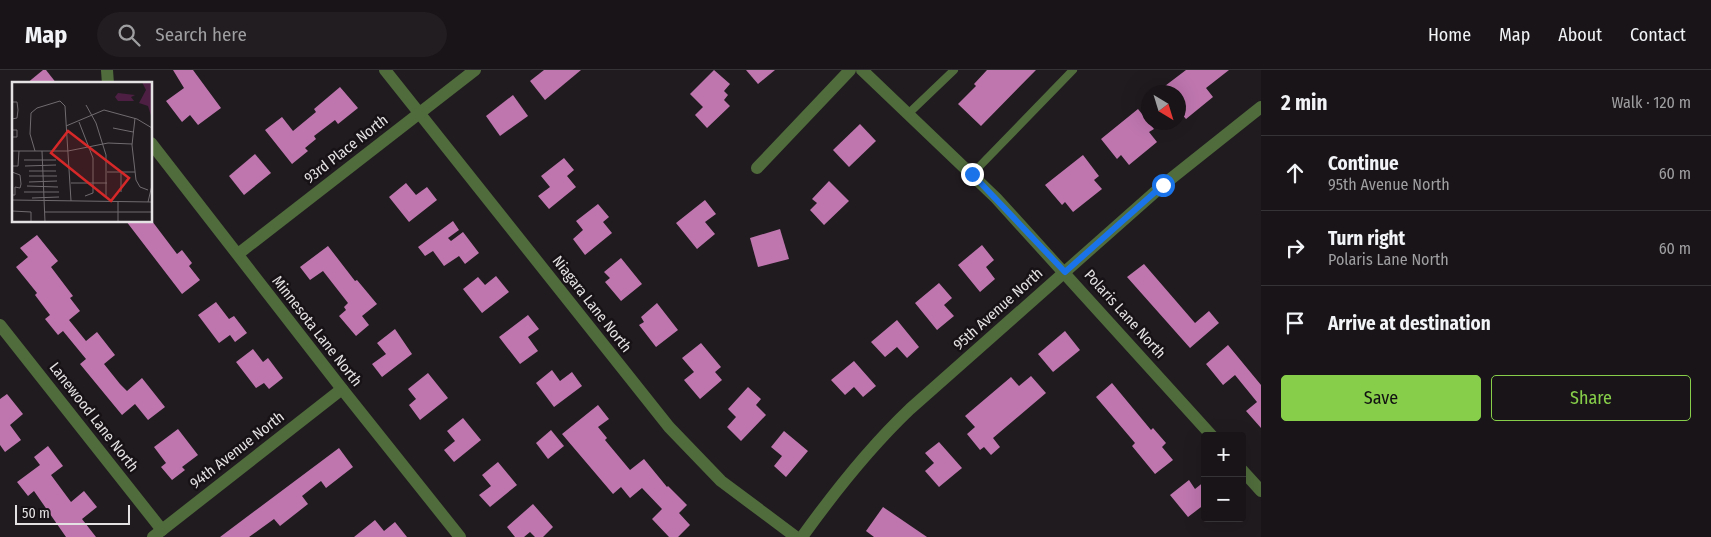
<!DOCTYPE html>
<meta charset="utf-8">
<style>
body{margin:0;font-family:"Fira Sans Condensed",sans-serif;background:#211d20;color:#f1f3f6}
.controls{position:absolute;right:15px;bottom:15px;display:grid;overflow:hidden;border-radius:5px;box-shadow:0 5px 20px #0002}
.controls button{width:45px;height:45px;display:grid;place-items:center;padding:0;border:0;border-bottom:1px solid #363336;background:#181417;color:#f1f3f6;font:25px sans-serif}
.compass{position:absolute;left:1141px;top:15px;width:45px;height:45px;border-radius:50%;background:#181417;box-shadow:0 5px 20px #0002;rotate:142deg}
.scale{position:absolute;left:15px;bottom:12px;width:115px;box-sizing:border-box;padding-left:5px;border:2px solid #e5e2e4;border-top:0;font-size:14px;line-height:18px;white-space:nowrap;color:#e5e2e4;-webkit-text-stroke:4px #171215;paint-order:stroke}
.stop{position:absolute;width:15px;height:15px;margin:-11px;border:4px solid #1a73e8;border-radius:50%;background:#fff}
.stop.end{background:#1a73e8;border-color:#fff;box-shadow:0 1px 5px #0008}
.list{margin:0;padding:0;list-style:none}
h2{display:flex;justify-content:space-between;align-items:center;height:65px;margin:0;padding:0 20px;font-size:21px}
h2 small{font-size:16px;font-weight:400;color:#9f9ea1}
.list li{display:grid;grid-template-columns:32px 1fr auto;gap:15px;align-items:center;box-sizing:border-box;height:75px;padding:0 20px;border-top:1px solid #363336}
.list b{display:block;font-size:19px;white-space:nowrap}
.list p{margin:0;font-size:16px;white-space:nowrap;color:#9f9ea1}
.list em{font-size:16px;font-style:normal;color:#9f9ea1}
.actions{display:flex;gap:10px;padding:15px 20px}
.actions a{flex:1;padding:11px 0;border:1px solid #87cf4a;border-radius:5px;text-align:center;font-size:18px;color:#87cf4a}
.actions .main{background:#87cf4a;color:#111}
.icon{flex:none;width:28px;height:28px;fill:none;stroke:currentColor;stroke-width:2;stroke-linecap:round;stroke-linejoin:round}
.map{position:relative;flex:none;width:1261px;height:467px;overflow:hidden}
header{display:flex;align-items:center;gap:30px;box-sizing:border-box;height:70px;padding:0 25px;background:#181417;border-bottom:1px solid #363336}
header strong{font-size:24px}
nav{display:flex;gap:28px;margin-inline-start:auto;font-size:18px}
.search{width:350px;height:45px;background:#211d20;display:flex;align-items:center;gap:12px;box-sizing:border-box;padding:0 18px;border-radius:28px;color:#9f9ea1;font-size:19px}
main{display:flex}
aside{flex:1;background:#181417}
.map>svg:first-child{display:block}
</style>
<header>
<strong>Map</strong>
<div class="search"><svg class="icon" aria-label="search" viewBox="0 0 24 24"><circle cx="10" cy="10" r="6"/><path d="M15 15l6 6"/></svg>Search here</div>
<nav><a>Home</a><a>Map</a><a>About</a><a>Contact</a></nav>
</header>
<main>
<div class="map">
<svg width="1261" height="467" viewBox="0 0 1261 467">
<rect width="100%" height="100%" fill="#201b1f"/>
<g fill="#bf76af">
<polygon points="43,0 46,0 57,14 26,14"/>
<polygon points="173,0 193,0 221,38 198,55 190,45 182,52 166,31 184,18"/>
<polygon points="544,0 581,0 545,30 530,11"/>
<polygon points="714,0 730,14 724,21 728,25 724,30 730,36 707,58 695,45 703,37 690,24"/>
<polygon points="746,0 775,0 758,14"/>
<polygon points="987,0 1036,0 981,56 958,34 976,16 974,14"/>
<polygon points="1186,0 1229,0 1206,18 1213,27 1186,49 1178,40 1178,22 1157,22"/>
<polygon points="340,17 358,38 338,54 335,50 314,66 316,69 305,78 308,81 292,94 265,60 282,47 293,61 316,42 314,39"/>
<polygon points="513,25 528,46 500,66 486,46"/>
<polygon points="1138,39 1154,59 1149,62 1157,72 1129,95 1121,85 1117,89 1101,69"/>
<polygon points="860,54 876,71 849,97 833,80"/>
<polygon points="255,84 271,103 244,125 229,106"/>
<polygon points="1083,85 1099,106 1094,110 1102,119 1073,142 1065,132 1062,135 1045,115"/>
<polygon points="564,88 574,100 567,106 576,117 549,139 538,126 550,117 541,106"/>
<polygon points="829,111 849,131 824,155 810,140 817,133 812,129"/>
<polygon points="406,113 416,125 427,117 437,130 409,152 389,127"/>
<polygon points="705,130 716,144 705,152 715,164 697,179 676,153"/>
<polygon points="598,134 609,147 603,152 612,163 585,185 573,169 583,160 576,151"/>
<polygon points="126,151 152,151 177,184 182,180 192,193 189,196 200,210 182,224"/>
<polygon points="453,151 459,160 448,168 451,171 463,162 479,183 465,194 459,186 444,196 433,181 425,186 418,177"/>
<polygon points="780,159 789,189 758,197 750,168"/>
<polygon points="37,165 58,191 51,197 73,226 70,228 80,241 69,250 86,271 97,262 115,285 104,294 120,314 127,321 142,308 165,337 148,350 135,334 122,345 80,294 86,289 63,261 58,265 45,249 50,245 35,225 37,223 16,197 28,187 20,178"/>
<polygon points="982,175 994,190 986,197 995,209 980,222 958,195"/>
<polygon points="328,176 355,211 357,210 377,234 362,246 369,255 356,266 339,246 346,240 344,237 348,233 323,201 310,210 300,197"/>
<polygon points="621,188 642,214 621,231 605,212 610,208 604,202"/>
<polygon points="1144,194 1195,253 1209,241 1219,253 1190,278 1127,207"/>
<polygon points="496,206 509,222 482,243 463,219 478,207 485,215"/>
<polygon points="939,213 952,228 944,235 954,246 937,260 915,233"/>
<polygon points="216,232 229,249 234,246 247,263 235,272 230,265 219,273 198,245"/>
<polygon points="657,233 678,260 656,277 639,255 644,252 641,247"/>
<polygon points="528,245 539,259 528,267 538,281 520,294 499,267"/>
<polygon points="897,250 919,277 907,288 897,277 885,287 871,272"/>
<polygon points="395,259 412,284 382,307 372,294 386,284 377,273"/>
<polygon points="1065,261 1080,280 1053,302 1038,284"/>
<polygon points="701,273 721,297 715,302 722,310 700,329 684,310 694,302 682,288"/>
<polygon points="1228,275 1261,315 1261,358 1246,341 1257,332 1235,305 1223,315 1206,294"/>
<polygon points="253,279 263,292 268,288 283,308 269,319 264,313 256,318 236,292"/>
<polygon points="854,291 876,316 863,327 854,317 845,325 831,310"/>
<polygon points="552,300 560,311 572,302 582,316 554,337 536,313"/>
<polygon points="428,303 448,328 420,350 409,335 416,329 408,319"/>
<polygon points="1031,306 1046,323 993,368 1000,377 991,385 984,377 980,380 967,364 975,357 965,346 1011,307 1019,316"/>
<polygon points="1112,313 1151,360 1153,358 1166,373 1162,377 1173,390 1155,404 1132,376 1135,373 1096,327"/>
<polygon points="748,317 761,329 756,335 766,345 741,371 727,357 736,347 728,339"/>
<polygon points="7,324 23,344 10,355 21,370 5,382 0,375 0,329"/>
<polygon points="598,335 609,349 598,357 607,368 605,370 630,400 644,389 667,417 668,416 687,435 679,443 690,455 678,467 669,467 652,449 662,439 642,418 630,428 621,417 613,424 562,364"/>
<polygon points="463,348 481,370 454,392 444,380 455,371 447,361"/>
<polygon points="178,359 198,385 182,397 185,400 172,410 161,397 166,393 154,377"/>
<polygon points="551,360 564,376 548,389 536,373"/>
<polygon points="784,361 808,381 786,407 774,396 782,386 771,377"/>
<polygon points="939,372 962,398 939,417 925,401 934,393 925,383"/>
<polygon points="48,376 63,396 51,405 71,432 84,421 97,437 82,449 96,467 66,467 34,421 28,426 17,412 40,395 34,387"/>
<polygon points="339,378 353,397 326,418 321,411 302,426 308,434 280,456 274,449 249,467 220,467"/>
<polygon points="498,392 517,415 490,437 479,425 491,416 482,405"/>
<polygon points="1189,410 1195,419 1205,411 1205,434 1188,447 1170,425"/>
<polygon points="533,434 553,457 543,467 535,467 530,462 524,467 515,467 507,457"/>
<polygon points="883,437 927,467 874,467 866,461"/>
<polygon points="375,450 384,461 395,452 407,467 354,467"/>
</g>
<g fill="none" stroke-linecap="round" stroke-linejoin="round">
<g stroke="#506c3c" stroke-width="8">
<polyline points="908,44 954,0"/>
<polyline points="972,104 1073,0"/>
</g>
<g stroke="#506c3c" stroke-width="12">
<polyline points="107,0 108,14"/>
<polyline points="385,0 669,357 721,411 796,467"/>
<polyline points="862,0 996,128 1212,366"/>
<polyline points="151,73 342,319 460,467"/>
<polyline points="757,98 850,0"/>
<polyline points="238,184 475,0"/>
<polyline points="0,255 162,460"/>
<polyline points="1242,400 1261,421"/>
<polyline points="153,467 342,319"/>
<path d="M802,467C835,421 869,378 910,339L1163,115L1261,37"/>
</g>
</g>
<g fill="none" stroke-linecap="round" stroke-linejoin="round">
<polyline stroke="#1a73e8" stroke-width="6" points="972,104 1065,202 1163,115"/>
</g>
<g text-anchor="middle" dominant-baseline="central" stroke-width="5" stroke-linejoin="round" paint-order="stroke">
<g font-size="15" fill="#e5e2e4" stroke="#171215">
<text transform="translate(346 79) rotate(-38)">93rd Place North</text>
<text transform="translate(592 234) rotate(52)">Niagara Lane North</text>
<text transform="translate(998 239) rotate(-42)">95th Avenue North</text>
<text transform="translate(1125 244) rotate(48)">Polaris Lane North</text>
<text transform="translate(317 261) rotate(52)">Minnesota Lane North</text>
<text transform="translate(94 347) rotate(52)">Lanewood Lane North</text>
<text transform="translate(237 380) rotate(-38)">94th Avenue North</text>
</g>
</g>
<g transform="translate(12 12)">
<rect width="140" height="140" fill="#201b1f"/>
<path d="M130,0H140V37L136,24L127,21L134,8ZM106,11L123,13L119,15L122,19H106L103,15Z" fill="#4c1f43"/>
<path fill="none" stroke="#6f6b6e" stroke-width="1" d="M99,0H119M0,20H5L6,28L5,36L0,37M74,23L84,41L94,73V115M123,36L120,63L124,98L128,105L136,108M67,40L81,76V111L73,114M54,44L92,28L125,37L140,46M101,46L121,50M0,48H5V55H0M0,69H56L96,61L120,62M23,69L18,52L19,31L25,26L48,19L53,24L59,119M30,69L33,140M12,78H44M0,84H6L7,69M13,84L44,83M17,89H44M0,90L8,93L9,102L8,106L3,105V113H0M95,90H123M109,90V110M17,94H45M17,100L45,99M59,101H95M15,104L46,105M12,110H47M20,116L47,115M0,118L140,120M136,120L140,103M0,129L19,130V140M33,130H140M106,140V120"/>
<path fill="#d62828" fill-opacity="0.15" stroke="#d62828" stroke-width="2.5" d="M56,49L117,96L99,119L39,71Z"/>
<rect width="140" height="140" fill="none" stroke="#e5e2e4" stroke-width="2.5"/>
</g>
</svg>
<div class="controls">
<button>+</button>
<button>−</button>
</div>
<svg class="compass" viewBox="-18 -18 36 36"><path d="M0-13l5 13h-10z" fill="#e53935"/><path d="M0 13l5-13h-10z" fill="#9f9ea1"/></svg>
<div class="scale">50 m</div>
<div class="stop" style="left:1163px;top:115px"></div>
<div class="stop end" style="left:972px;top:104px"></div>
</div>
<aside>
<h2>2 min<small>Walk · 120 m</small></h2>
<ul class="list">
<li><svg class="icon" aria-label="ahead" viewBox="0 0 24 24"><path d="M12 20V5M6 11l6-6 6 6"/></svg><div><b>Continue</b><p>95th Avenue North</p></div><em>60 m</em></li>
<li><svg class="icon" aria-label="right" viewBox="0 0 24 24"><path d="M7 20v-9h11M14 6l5 5-5 5"/></svg><div><b>Turn right</b><p>Polaris Lane North</p></div><em>60 m</em></li>
<li><svg class="icon" aria-label="arrive" viewBox="0 0 24 24"><path d="M6 21V4h12l-3 4 3 4H6"/></svg><div><b>Arrive at destination</b></div></li>
</ul>
<div class="actions"><a class="main">Save</a><a>Share</a></div>
</aside>
</main>
